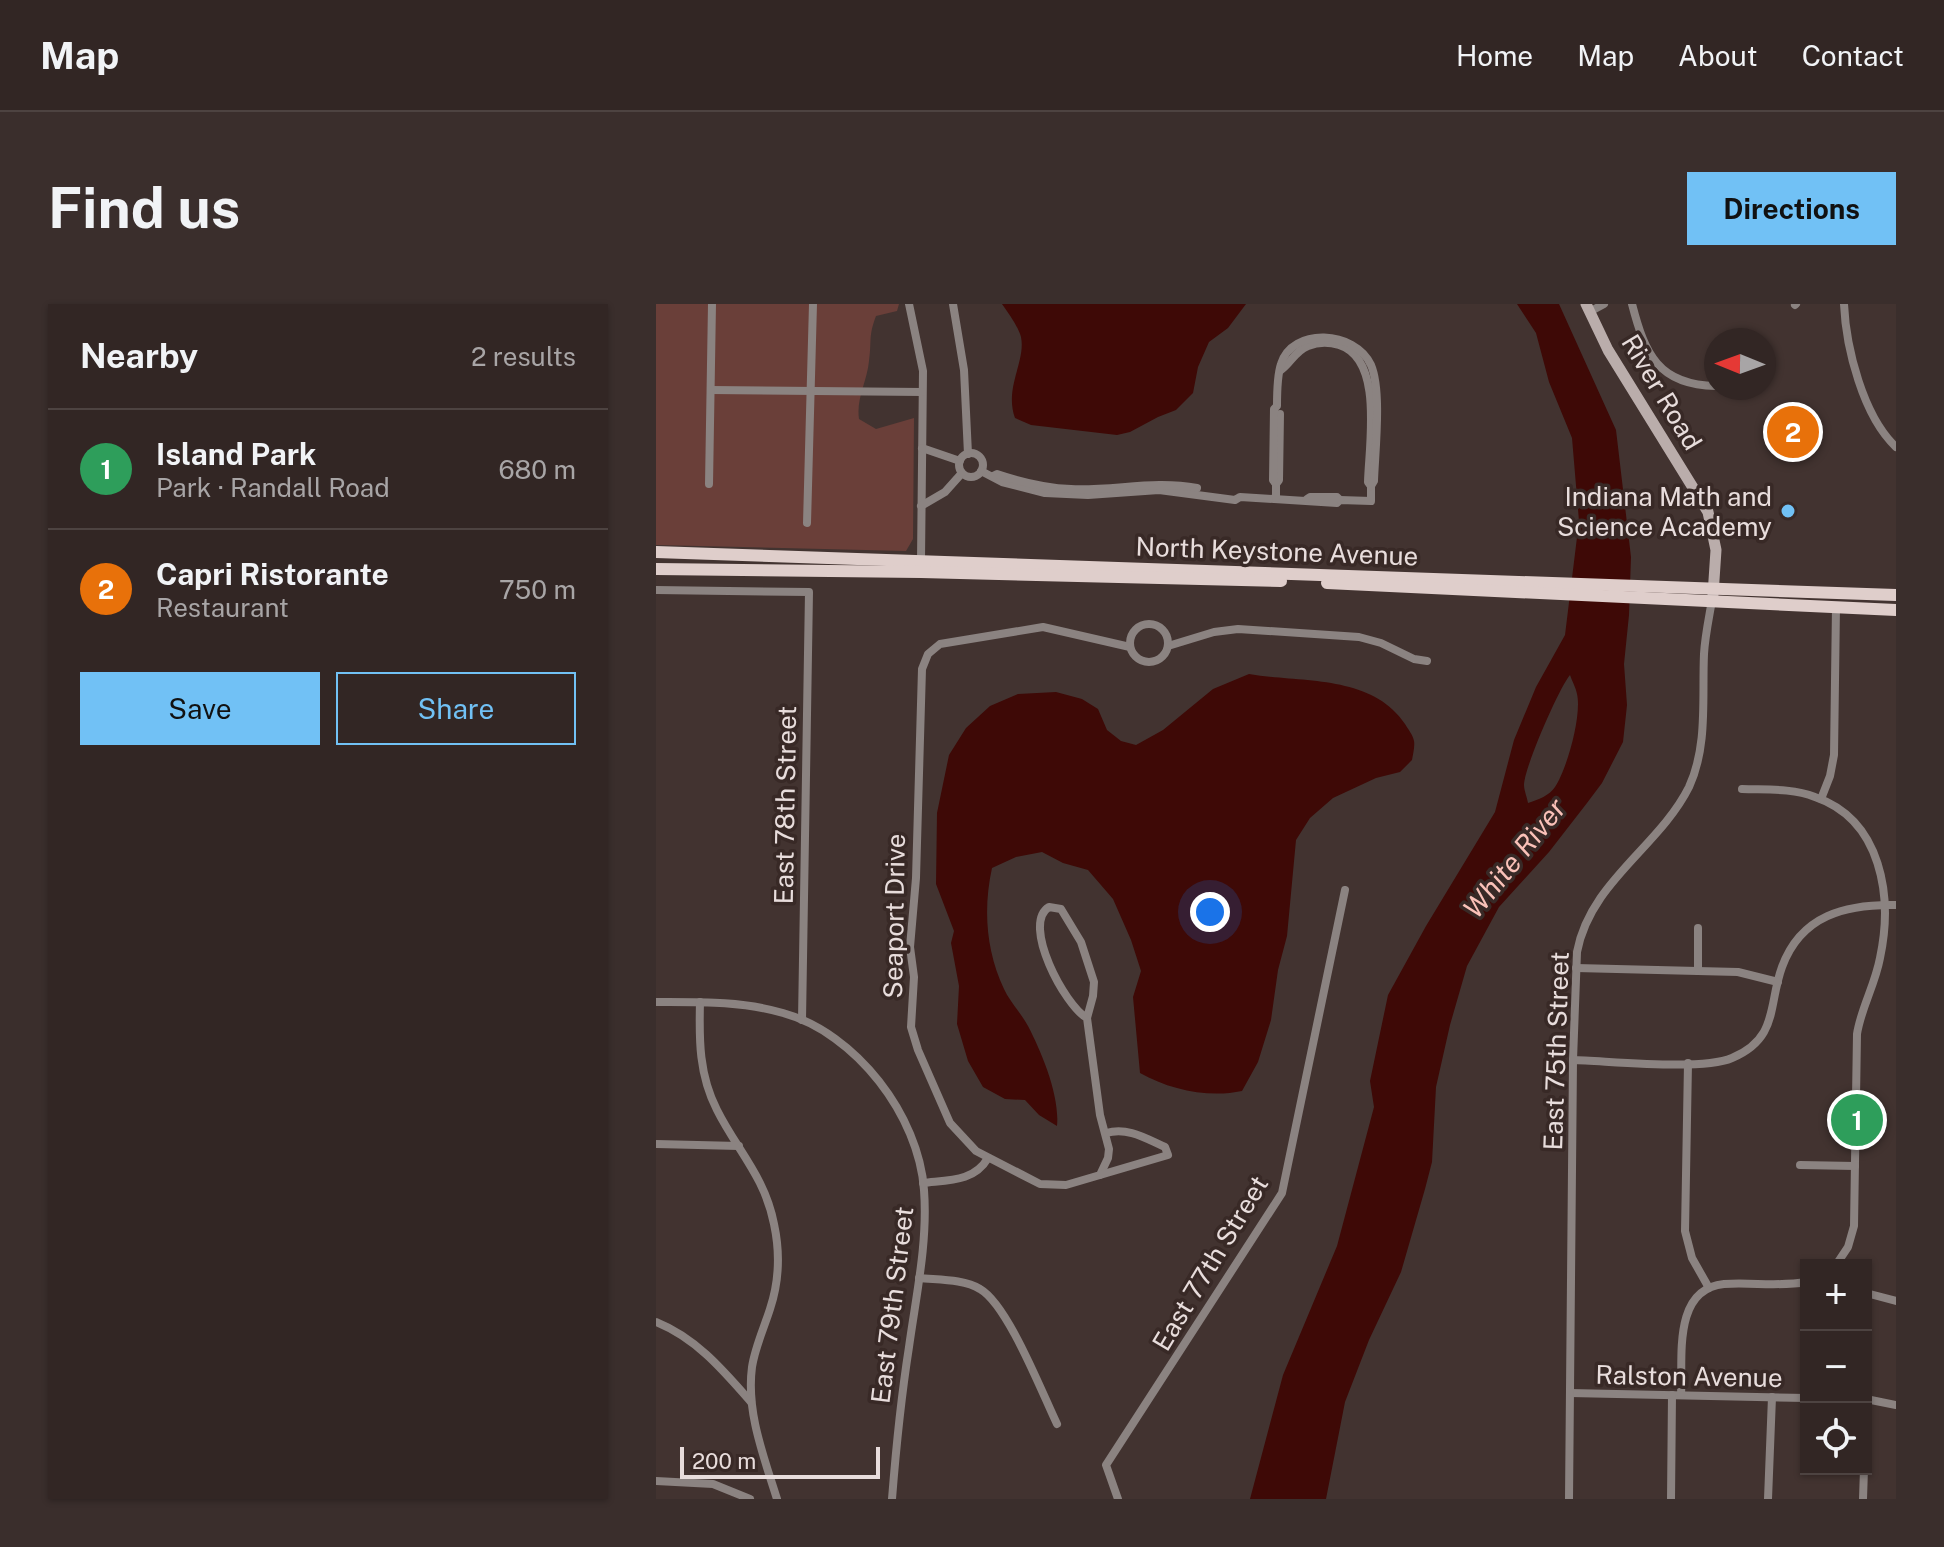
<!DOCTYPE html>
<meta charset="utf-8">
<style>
body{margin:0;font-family:"Public Sans",sans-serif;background:#3a2e2c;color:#f1f3f6}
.controls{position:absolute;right:24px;bottom:24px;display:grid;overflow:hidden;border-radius:0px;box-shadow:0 2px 6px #0004}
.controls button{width:72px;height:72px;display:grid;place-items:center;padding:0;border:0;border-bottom:2px solid #4d4341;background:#322624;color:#f1f3f6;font:40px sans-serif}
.compass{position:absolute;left:1048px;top:24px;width:72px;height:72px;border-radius:50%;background:#322624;box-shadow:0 2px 6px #0004;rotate:271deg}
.scale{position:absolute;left:24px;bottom:20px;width:200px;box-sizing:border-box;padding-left:8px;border:4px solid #e8dddc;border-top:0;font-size:22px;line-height:28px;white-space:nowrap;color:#e8dddc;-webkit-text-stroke:6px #382926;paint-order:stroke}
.you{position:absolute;left:554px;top:608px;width:28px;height:28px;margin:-20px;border:6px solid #fff;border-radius:50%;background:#1a73e8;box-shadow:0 0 0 12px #1a73e833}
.badge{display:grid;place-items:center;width:52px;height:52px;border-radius:50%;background:#71c1f5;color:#fff;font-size:26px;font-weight:700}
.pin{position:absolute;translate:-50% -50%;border:4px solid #fff;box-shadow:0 2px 8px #0006}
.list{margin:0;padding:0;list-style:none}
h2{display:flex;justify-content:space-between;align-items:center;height:104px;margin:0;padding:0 32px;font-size:34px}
h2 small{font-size:26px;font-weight:400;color:#a8a5a6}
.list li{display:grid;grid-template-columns:52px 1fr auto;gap:24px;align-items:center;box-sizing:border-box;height:120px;padding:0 32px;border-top:2px solid #4d4341}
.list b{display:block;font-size:30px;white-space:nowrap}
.list p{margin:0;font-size:26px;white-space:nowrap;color:#a8a5a6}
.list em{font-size:26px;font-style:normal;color:#a8a5a6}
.actions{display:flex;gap:16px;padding:24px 32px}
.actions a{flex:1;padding:18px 0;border:2px solid #71c1f5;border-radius:0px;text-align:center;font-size:28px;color:#71c1f5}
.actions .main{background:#71c1f5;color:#111}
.icon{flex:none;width:44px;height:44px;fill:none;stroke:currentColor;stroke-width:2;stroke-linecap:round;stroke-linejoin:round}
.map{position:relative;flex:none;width:1240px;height:1195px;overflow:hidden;border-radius:0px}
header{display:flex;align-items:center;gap:48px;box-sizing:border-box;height:112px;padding:0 40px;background:#322624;border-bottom:2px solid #4d4341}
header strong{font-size:38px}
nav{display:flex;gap:44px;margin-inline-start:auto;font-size:28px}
.intro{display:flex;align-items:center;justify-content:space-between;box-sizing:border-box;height:192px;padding:0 48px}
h1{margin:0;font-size:56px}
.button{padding:20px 36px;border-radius:0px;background:#71c1f5;color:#111;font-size:28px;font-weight:700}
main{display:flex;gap:48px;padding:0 48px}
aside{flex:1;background:#322624;border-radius:0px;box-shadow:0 2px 6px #0004}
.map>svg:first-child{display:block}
</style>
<header>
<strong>Map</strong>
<nav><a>Home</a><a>Map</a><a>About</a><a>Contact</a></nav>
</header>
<div class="intro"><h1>Find us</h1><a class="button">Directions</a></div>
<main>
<aside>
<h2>Nearby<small>2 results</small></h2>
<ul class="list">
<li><span class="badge" style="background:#2e9e5b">1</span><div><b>Island Park</b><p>Park · Randall Road</p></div><em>680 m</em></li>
<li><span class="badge" style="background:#e8710a">2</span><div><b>Capri Ristorante</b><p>Restaurant</p></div><em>750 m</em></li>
</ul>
<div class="actions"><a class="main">Save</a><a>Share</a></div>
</aside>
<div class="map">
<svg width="1240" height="1195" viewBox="0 0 1240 1195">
<rect width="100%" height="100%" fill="#423330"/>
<path fill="#6a3f39" d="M0,0H243L241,7L220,12C212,33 216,37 213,57C211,78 200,94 203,115L220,125L258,114L257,235L250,247L0,241Z"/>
<g fill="#3e0906" fill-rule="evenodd">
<path d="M346,0H590L572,24L553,38L542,63L537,89L520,106L502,113L474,128L461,131L375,121L359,114C348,83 370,58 365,33C362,22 353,10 346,0Z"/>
<path d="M861,0H903L960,126L975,253L973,311L968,360L971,401L967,438L946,479L931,499L893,548L843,603L811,662L794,721L780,783L776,858L769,885L745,968L713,1036L689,1098L670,1195H594L627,1071L681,942L718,803L714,777L732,691L770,622L839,508L858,436L880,383L909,331L923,217L916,134L893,78L880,29ZM914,371C916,377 920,384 921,390C926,411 911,465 899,483C894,491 882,496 872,499C871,493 868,486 868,481C868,464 903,384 914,371Z"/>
<path d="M593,370C645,379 716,370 749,420C752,425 757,431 758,437C759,442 757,450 756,456L744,468L720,474L677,494L654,514L640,536L631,632L622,666L615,716L602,758L586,787C553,794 514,786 484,769L477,693L485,667L475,636L457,595L432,566L407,559L386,548L360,553L336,564C327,605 330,647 348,685C354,698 365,709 372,722C386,749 404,792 401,822L383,811L369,796L349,795L327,783L312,757L301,720L303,682L295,639L298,627L280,580L281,509L293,451L310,424L334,402L362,390L400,388L426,395L442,405L451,426L465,437L480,441L507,426L557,385Z"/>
</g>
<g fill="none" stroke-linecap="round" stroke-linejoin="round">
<g stroke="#8b8381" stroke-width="8">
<polyline points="253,0 267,67 265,256"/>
<polyline points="297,0 308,66 312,150"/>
<path d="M976,0C989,50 1002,81 1060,82"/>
<path d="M1188,0C1190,44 1207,112 1240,143"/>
<polyline points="1139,1 1140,0"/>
<polyline points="935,7 948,0"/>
<polyline points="55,86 266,88"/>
<polyline points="266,144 304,157"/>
<circle cx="315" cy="161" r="12"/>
<path d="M325,167L346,178L389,189L432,191L503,186L579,196L584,193L681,199L684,196L715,197V182L712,178C713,140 728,55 683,41C673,38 662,38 652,42C639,47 635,59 625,66"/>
<path d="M337,172L341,170C365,178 390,184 415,185C458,187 498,176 541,184"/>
<polyline points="53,180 56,0"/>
<polyline points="620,180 623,176 624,110"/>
<path d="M620,194V180L617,176L618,105L621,102C621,89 621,72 625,60C636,23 699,26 715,61C726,87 719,147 718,177L715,182"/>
<polyline points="651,195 654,193 681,193 684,196"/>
<polyline points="265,202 289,188 306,169"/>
<polyline points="151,219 157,0"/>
<polyline points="0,286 153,288 146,716"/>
<circle cx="493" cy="339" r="19"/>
<polyline points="512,342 558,328 582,325 703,333 725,339 758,355 771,357"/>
<path d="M1086,485C1110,486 1136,484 1159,493C1226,516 1237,593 1224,654C1219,681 1205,704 1201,730L1198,922L1192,943L1180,961"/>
<polyline points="1165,495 1174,472 1178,451 1180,302"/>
<polyline points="920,664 1082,668 1122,678"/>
<polyline points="1042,667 1042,624"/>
<path d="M0,698C43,698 86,697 127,709C200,729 263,812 268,886C272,938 260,992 253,1043C245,1094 240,1144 236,1195"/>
<path d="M44,698C43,736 43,771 61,806C81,846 109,873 118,920C124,948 123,978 114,1005C108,1024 99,1043 96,1063C90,1108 108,1153 121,1195"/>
<path d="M431,714C409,702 365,620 393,603L405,605L425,638L438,678L437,692L431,714L444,811L453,845L452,854L444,871L410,881L384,880L320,847L294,819L262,746L255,723L258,673L254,643L260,574L266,365L272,350L284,340L387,323L474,343"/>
<path d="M917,756C954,757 1046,767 1076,754C1123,734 1112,701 1126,663C1145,611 1190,600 1240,601"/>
<polyline points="1032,759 1029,927 1036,954 1053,984"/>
<polyline points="0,840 83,842"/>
<polyline points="1144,861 1199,862"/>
<path d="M444,871L512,851L509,843C489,834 472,823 450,829"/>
<path d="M267,879C292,876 318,878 332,854"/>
<path d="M263,974C282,976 308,975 324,985C352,1001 386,1089 401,1120"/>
<polyline points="1210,989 1240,997"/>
<path d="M0,1018C40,1034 67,1066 95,1098"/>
<polyline points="914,1089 1150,1094"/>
<path d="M1025,1091C1027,1055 1016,985 1068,980C1095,978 1123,983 1150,978"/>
<polyline points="1210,1095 1240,1101"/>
<polyline points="0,1177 57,1180 94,1195"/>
<polyline points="462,1195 450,1161 626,889 689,586"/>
<path d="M913,1195L917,756L921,648C934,578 1003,543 1033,483C1052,442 1046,394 1048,350C1049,332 1053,314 1056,296"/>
<polyline points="1015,1195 1016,1091"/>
<polyline points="1112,1195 1116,1093"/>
<polyline points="1207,1195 1208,1165"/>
</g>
<polyline stroke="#baadab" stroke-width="11" points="930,0 952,46 1052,208 1060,246 1057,291"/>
<g stroke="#dfcecb" stroke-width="12">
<polyline points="0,248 1240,291"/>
<polyline points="0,265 265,268 625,277"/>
<polyline points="671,279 1240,306"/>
</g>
</g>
<circle fill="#71c1f5" stroke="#382926" stroke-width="3" cx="1132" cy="207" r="8"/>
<g text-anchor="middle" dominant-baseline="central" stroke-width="7" stroke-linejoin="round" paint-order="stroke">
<g font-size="26" fill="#e8dddc" stroke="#382926">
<text transform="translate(1006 88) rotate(59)">River Road</text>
<text transform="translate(621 247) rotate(2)">North Keystone Avenue</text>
<text transform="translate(129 501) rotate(-89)">East 78th Street</text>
<text transform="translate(238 612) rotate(-89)">Seaport Drive</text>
<text transform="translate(900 747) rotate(-88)">East 75th Street</text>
<text transform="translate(554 959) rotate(-59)">East 77th Street</text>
<text transform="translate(236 1001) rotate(-83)">East 79th Street</text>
<text transform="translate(1033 1072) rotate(1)">Ralston Avenue</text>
</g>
<g font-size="26" fill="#e8dddc" stroke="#382926" text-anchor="end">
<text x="1116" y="192">Indiana Math and<tspan x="1116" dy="30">Science Academy</tspan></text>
</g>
<g font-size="28" font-style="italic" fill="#fac1b8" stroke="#382926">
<text transform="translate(858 554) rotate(-51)">White River</text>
</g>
</g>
</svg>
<div class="controls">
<button>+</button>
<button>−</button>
<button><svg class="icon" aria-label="locate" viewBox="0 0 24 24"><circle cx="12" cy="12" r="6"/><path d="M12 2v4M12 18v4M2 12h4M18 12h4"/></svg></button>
</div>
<svg class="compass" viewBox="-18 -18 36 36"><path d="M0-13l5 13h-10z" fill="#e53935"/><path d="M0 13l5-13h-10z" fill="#a8a5a6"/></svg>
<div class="scale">200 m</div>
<div class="you"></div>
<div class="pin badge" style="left:1201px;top:816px;background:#2e9e5b">1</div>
<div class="pin badge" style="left:1137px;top:128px;background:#e8710a">2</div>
</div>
</main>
